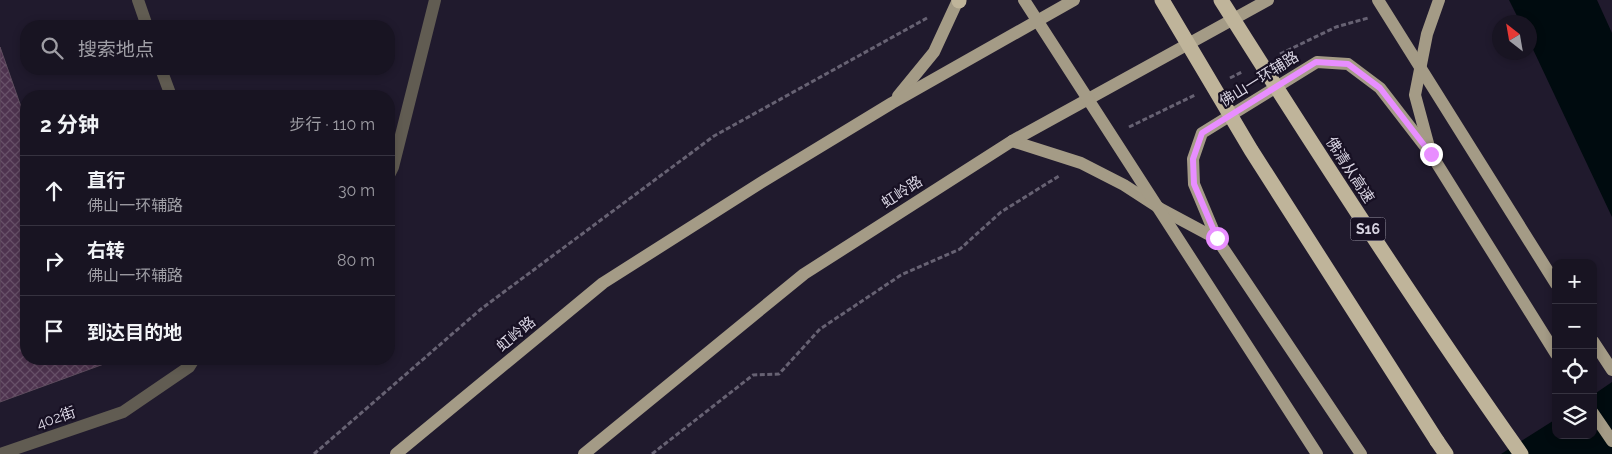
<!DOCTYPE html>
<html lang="zh">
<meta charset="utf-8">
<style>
body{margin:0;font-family:Raleway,"Noto Sans SC",sans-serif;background:#25212f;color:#f1f3f6}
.controls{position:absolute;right:15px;bottom:15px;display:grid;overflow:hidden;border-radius:10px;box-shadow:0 2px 8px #0003}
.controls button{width:45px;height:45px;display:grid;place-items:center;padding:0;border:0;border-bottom:1px solid #363340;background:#181422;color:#f1f3f6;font:25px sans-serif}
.compass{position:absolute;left:1492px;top:15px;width:45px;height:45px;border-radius:50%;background:#181422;box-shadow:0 2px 8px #0003;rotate:329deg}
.stop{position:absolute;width:15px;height:15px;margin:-11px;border:4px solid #e88eff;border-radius:50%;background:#fff}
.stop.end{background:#e88eff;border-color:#fff;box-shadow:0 1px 5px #0008}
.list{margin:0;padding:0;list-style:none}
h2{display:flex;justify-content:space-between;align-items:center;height:65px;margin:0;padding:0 20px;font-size:21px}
h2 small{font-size:16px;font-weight:400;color:#9f9ea5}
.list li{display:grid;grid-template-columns:32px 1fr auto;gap:15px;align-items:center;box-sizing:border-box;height:70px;padding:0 20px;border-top:1px solid #363340}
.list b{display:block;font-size:19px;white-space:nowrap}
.list p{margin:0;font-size:16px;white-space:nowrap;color:#9f9ea5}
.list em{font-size:16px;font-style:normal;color:#9f9ea5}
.icon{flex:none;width:28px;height:28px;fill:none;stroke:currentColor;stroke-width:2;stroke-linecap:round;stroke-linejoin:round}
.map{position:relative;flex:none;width:1612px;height:454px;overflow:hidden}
.search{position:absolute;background:#181422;box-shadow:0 2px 8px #0003;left:20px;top:20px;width:375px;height:55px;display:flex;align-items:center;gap:12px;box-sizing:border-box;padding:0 18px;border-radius:20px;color:#9f9ea5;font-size:19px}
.panel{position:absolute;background:#181422;box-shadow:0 2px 8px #0003;left:20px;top:90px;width:375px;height:275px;border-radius:20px}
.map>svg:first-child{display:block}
</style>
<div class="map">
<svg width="1612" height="454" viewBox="0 0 1612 454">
<defs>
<pattern id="building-cross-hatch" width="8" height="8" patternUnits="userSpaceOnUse" patternTransform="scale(1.25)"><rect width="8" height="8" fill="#4e334f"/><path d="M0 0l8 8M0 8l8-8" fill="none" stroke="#675068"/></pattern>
</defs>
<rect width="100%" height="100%" fill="#201a2d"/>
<g fill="#000b0f">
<polygon points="1509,0 1597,0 1612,33 1612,217 1530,43 1530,22 1520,22"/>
<polygon points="1612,382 1612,454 1501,454 1556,419 1556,435 1593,435 1593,395"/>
</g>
<polygon fill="url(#building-cross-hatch)" stroke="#5f4d5f" points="0,47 26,121 26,359 111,359 112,361 0,402"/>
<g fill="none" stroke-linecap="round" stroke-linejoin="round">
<g stroke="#676273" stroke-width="3" stroke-dasharray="5 2.5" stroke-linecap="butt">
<polyline points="1280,54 1336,27 1368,18"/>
<polyline points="1230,78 1242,72"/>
<polyline points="1129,127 1195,95"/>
<polyline points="314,454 481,309 714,136 927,18"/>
<polyline points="652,454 753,375 779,374 820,329 901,275 960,249 1001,212 1059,176"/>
</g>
<g stroke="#615c52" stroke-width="12">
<polyline points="138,0 147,26"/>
<polyline points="161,69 171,96"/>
<polyline points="389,175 393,167 435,0"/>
<polyline points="0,454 123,412 189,367 194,359"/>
</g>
<g stroke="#a49b86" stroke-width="12">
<polyline points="898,96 934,52 958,0"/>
<polyline points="1012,141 1081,163 1124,185 1161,209 1217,239"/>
<polyline points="1429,147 1415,95 1427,34 1439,0"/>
<polyline points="1593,341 1612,370"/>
<polyline points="1593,413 1612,441"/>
<polyline points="396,454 603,283 762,182 892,103 1074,0"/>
<polyline points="584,454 804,274 1012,141 1268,0"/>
<polyline points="1361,454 1217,239 1194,184 1193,159 1202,133 1317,62 1348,64 1380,88 1431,154 1556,354"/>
</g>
<g stroke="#bfb49a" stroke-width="15">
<polyline points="959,1 959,0"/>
<polyline points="1437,441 1446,454"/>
</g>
<g stroke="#a49b86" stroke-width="12">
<polyline points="1024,0 1317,454"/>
<polyline points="1378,0 1556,284"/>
</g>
<g stroke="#bfb49a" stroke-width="15">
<polyline points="1162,0 1251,150 1437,441"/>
<path d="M1221,0C1318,154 1416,306 1521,454"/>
</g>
</g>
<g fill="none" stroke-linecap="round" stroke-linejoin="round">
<polyline stroke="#e88eff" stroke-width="6" points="1217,238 1194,184 1193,159 1202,133 1316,62 1348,64 1380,88 1431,154"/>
</g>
<g text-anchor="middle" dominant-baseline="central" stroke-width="4.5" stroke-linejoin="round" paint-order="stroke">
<rect fill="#171023" stroke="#9d98a8" stroke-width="1" x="1350.5" y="217.5" width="35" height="23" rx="4"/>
<g font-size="14" font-weight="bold" fill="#d7d3e1">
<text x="1368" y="229">S16</text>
</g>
<g font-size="15" fill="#d7d3e1" stroke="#171023">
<text transform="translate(1259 79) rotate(-32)">佛山一环辅路</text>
<text transform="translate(1350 170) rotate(57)">佛清从高速</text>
<text transform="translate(902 192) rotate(-33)">虹岭路</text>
<text transform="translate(516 334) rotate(-40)">虹岭路</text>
<text transform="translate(56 418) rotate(-19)">402街</text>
</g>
</g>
</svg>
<div class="controls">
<button>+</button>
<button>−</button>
<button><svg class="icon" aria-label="locate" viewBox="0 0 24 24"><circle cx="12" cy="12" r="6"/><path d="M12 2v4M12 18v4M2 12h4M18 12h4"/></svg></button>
<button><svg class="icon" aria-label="layers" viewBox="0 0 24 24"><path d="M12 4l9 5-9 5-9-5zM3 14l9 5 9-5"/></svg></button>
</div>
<svg class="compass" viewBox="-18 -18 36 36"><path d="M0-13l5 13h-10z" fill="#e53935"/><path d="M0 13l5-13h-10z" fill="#9f9ea5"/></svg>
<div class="stop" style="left:1217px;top:238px"></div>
<div class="stop end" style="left:1431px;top:154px"></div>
<div class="search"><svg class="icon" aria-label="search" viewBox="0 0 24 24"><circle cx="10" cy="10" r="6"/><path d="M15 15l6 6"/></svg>搜索地点</div>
<section class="panel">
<h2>2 分钟<small>步行 · 110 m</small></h2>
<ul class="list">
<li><svg class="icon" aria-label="ahead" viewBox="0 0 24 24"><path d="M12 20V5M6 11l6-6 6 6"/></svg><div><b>直行</b><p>佛山一环辅路</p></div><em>30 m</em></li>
<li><svg class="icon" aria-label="right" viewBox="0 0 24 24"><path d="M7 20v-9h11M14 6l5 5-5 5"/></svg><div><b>右转</b><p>佛山一环辅路</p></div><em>80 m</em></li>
<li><svg class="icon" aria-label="arrive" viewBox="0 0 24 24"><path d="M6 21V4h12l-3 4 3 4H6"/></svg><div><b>到达目的地</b></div></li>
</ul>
</section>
</div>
